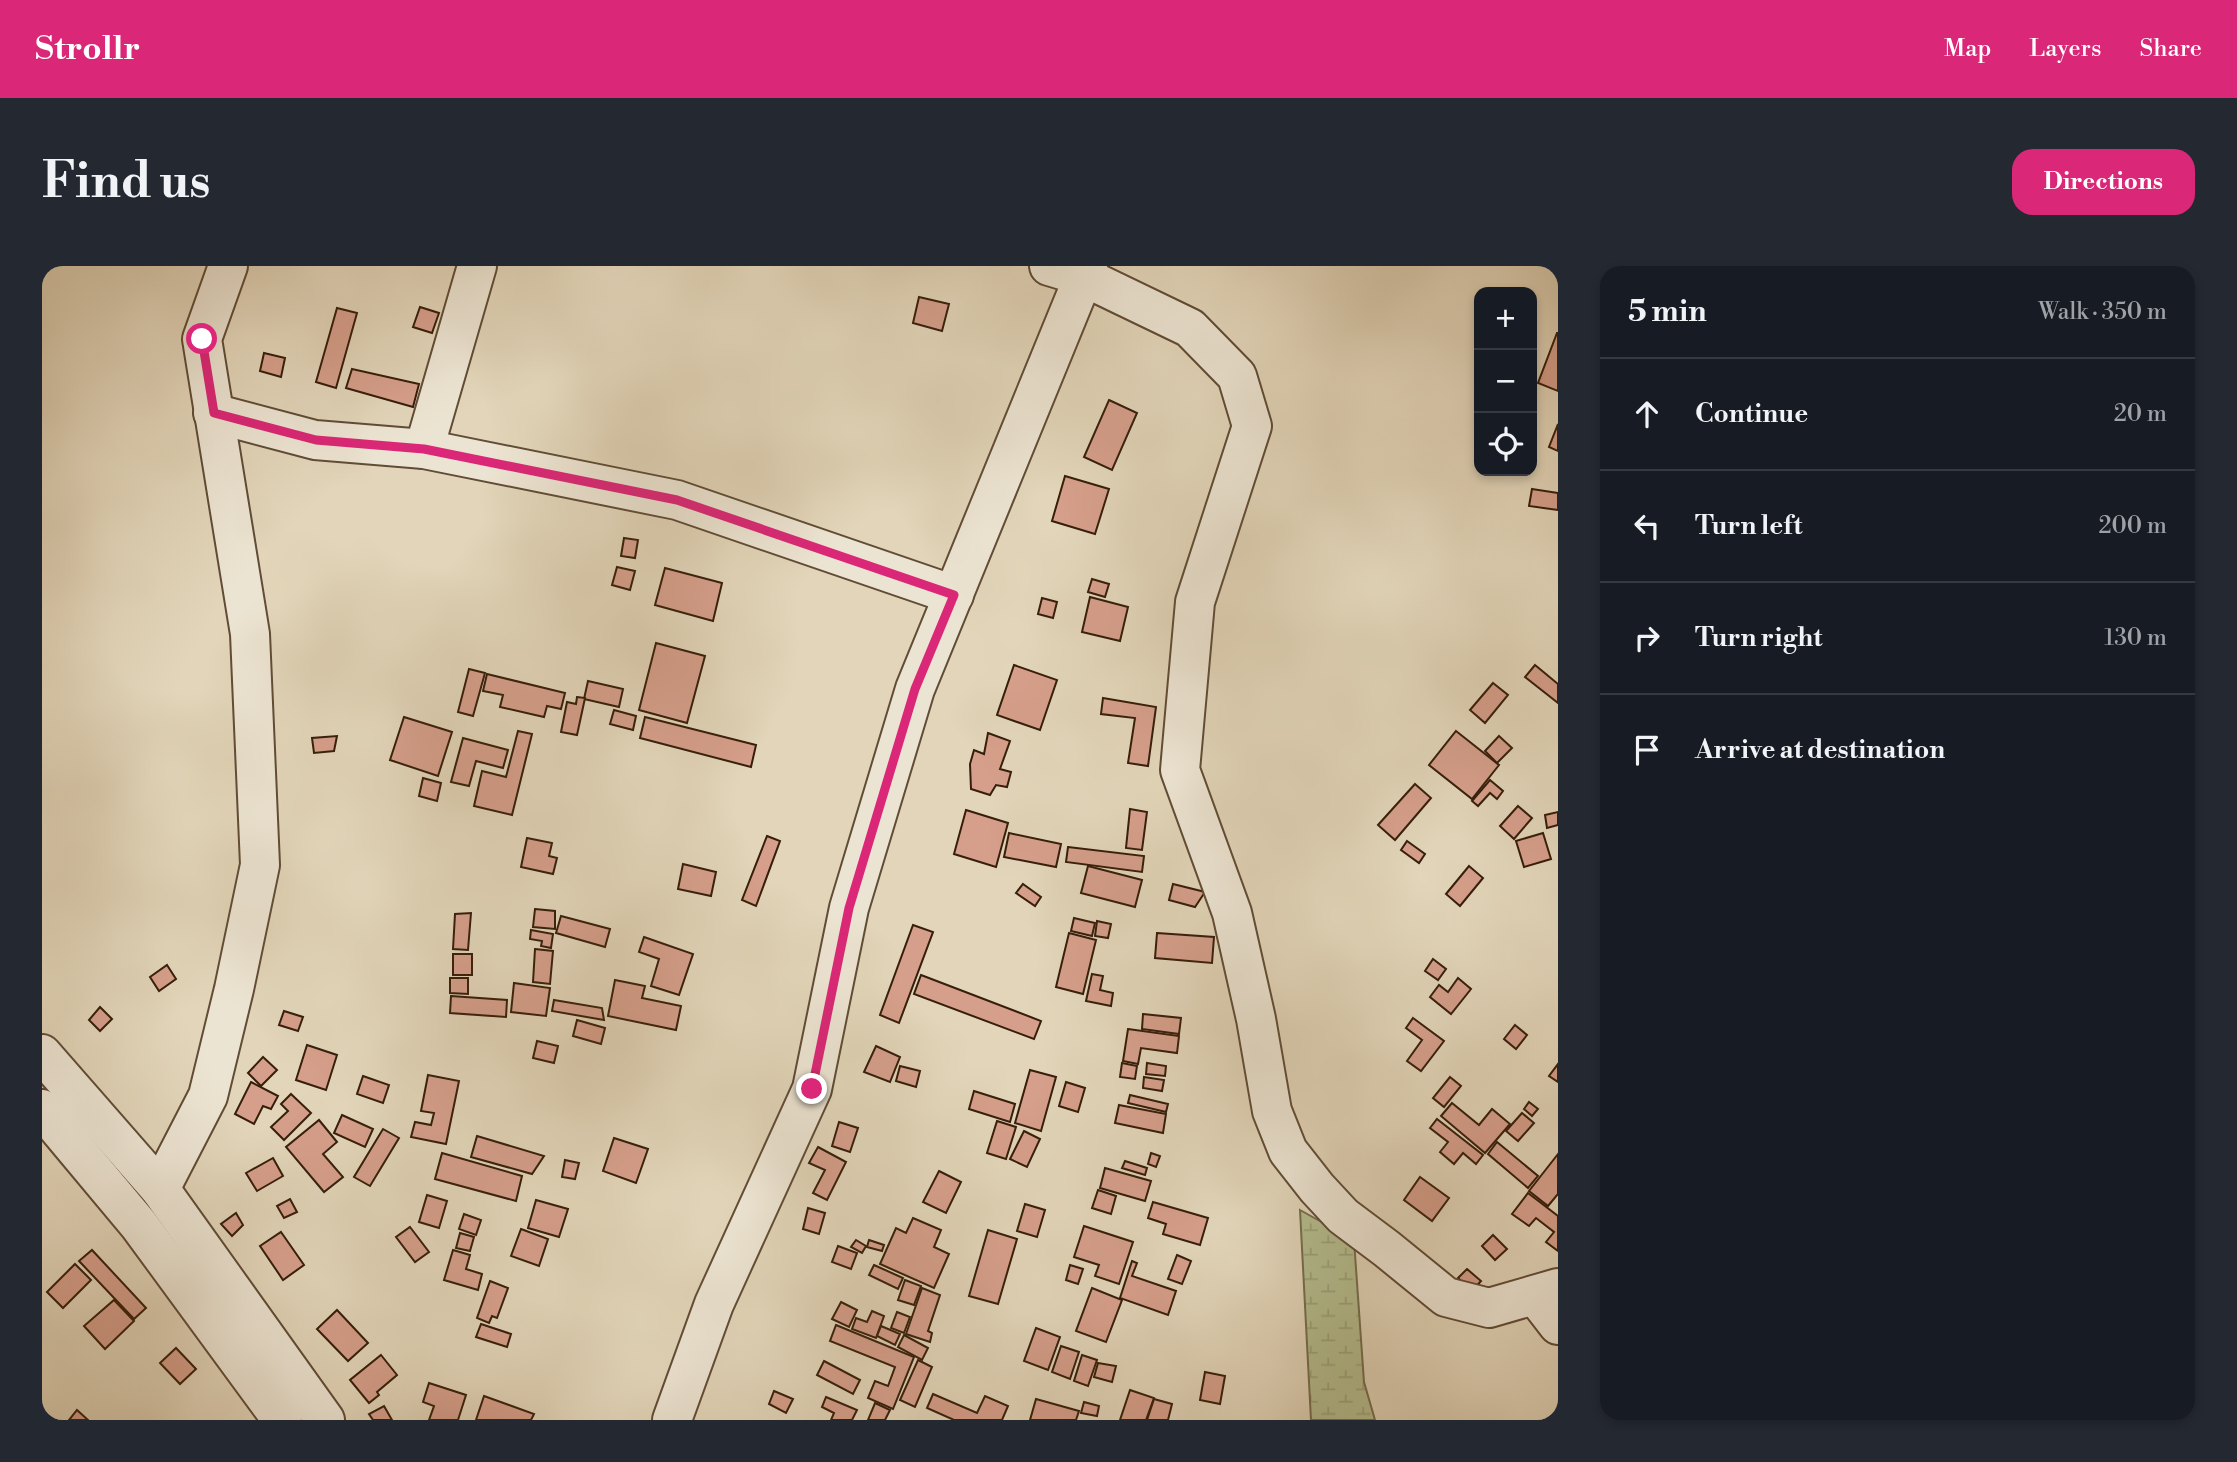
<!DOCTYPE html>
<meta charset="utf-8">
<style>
body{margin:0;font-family:"Libre Bodoni",serif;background:#242831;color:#f1f3f6}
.controls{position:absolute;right:21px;top:21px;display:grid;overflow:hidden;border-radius:14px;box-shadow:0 4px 10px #0003}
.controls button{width:63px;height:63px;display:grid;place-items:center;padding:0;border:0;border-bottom:2px solid #363941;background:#171b24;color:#f1f3f6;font:35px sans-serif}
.stop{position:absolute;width:21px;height:21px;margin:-16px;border:5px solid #db2777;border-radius:50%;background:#fff}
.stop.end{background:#db2777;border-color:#fff;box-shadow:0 2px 7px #0008}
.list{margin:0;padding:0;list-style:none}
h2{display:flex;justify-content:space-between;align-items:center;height:91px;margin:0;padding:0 28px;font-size:30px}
h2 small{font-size:23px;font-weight:400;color:#9ea1a6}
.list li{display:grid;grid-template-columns:46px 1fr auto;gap:21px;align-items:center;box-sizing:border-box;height:112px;padding:0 28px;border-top:2px solid #363941}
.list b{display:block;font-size:26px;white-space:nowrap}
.list em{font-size:23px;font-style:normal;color:#9ea1a6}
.icon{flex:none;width:38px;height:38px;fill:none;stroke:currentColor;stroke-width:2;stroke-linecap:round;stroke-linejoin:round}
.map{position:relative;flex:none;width:1516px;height:1154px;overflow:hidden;border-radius:21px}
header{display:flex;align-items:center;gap:42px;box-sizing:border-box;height:98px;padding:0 35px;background:#db2777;color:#fff}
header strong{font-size:33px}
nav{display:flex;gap:38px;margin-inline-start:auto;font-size:24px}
.intro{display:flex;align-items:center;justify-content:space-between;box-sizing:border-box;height:168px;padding:0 42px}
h1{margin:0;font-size:49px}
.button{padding:18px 32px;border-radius:21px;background:#db2777;color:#fff;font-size:24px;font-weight:700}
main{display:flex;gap:42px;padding:0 42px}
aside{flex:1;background:#171b24;border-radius:21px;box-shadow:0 4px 10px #0003}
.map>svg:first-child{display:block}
</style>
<header>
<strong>Strollr</strong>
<nav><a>Map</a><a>Layers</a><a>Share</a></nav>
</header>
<div class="intro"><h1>Find us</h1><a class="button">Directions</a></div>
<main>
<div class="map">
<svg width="1516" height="1154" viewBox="0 0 1516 1154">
<defs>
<pattern id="wetland-marsh" width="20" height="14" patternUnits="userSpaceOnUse" patternTransform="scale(1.75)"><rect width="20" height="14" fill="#b4bd8f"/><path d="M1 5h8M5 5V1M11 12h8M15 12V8" fill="none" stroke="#9ba27a"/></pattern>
</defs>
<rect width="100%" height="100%" fill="#e2d5b9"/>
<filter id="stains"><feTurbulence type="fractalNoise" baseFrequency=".00286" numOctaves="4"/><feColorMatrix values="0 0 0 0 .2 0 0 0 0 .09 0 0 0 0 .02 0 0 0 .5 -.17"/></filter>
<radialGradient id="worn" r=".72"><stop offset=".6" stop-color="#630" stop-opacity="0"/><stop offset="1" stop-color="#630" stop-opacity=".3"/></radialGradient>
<polygon fill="url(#wetland-marsh)" stroke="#756e4d" stroke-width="2" points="1258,944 1312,974 1322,1116 1333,1154 1269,1154"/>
<g fill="#d69f8b" stroke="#361e0b" stroke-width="2">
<polygon points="877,31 907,38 900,65 871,57"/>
<polygon points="378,41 397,47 390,67 371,61"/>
<polygon points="295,42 315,47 294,122 274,116"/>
<polygon points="1515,67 1516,67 1516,125 1496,117"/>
<polygon points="222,87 243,92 239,111 218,105"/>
<polygon points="310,103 377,118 371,141 304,122"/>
<polygon points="1067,134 1095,147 1070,204 1042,191"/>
<polygon points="1516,158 1516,185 1507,181"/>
<polygon points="1023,210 1067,223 1053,268 1010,255"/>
<polygon points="1490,223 1516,227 1516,244 1487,240"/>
<polygon points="582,272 596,274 593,292 579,290"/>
<polygon points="575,301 593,305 588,324 570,319"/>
<polygon points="623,302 680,317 671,355 613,339"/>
<polygon points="1050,313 1067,318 1063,331 1046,326"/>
<polygon points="1048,331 1086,341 1078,375 1040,366"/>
<polygon points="1000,332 1015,336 1011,352 996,348"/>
<polygon points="614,377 663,390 645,457 597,444"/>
<polygon points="972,399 1015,414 998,464 955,449"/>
<polygon points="1493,399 1516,418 1516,437 1483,411"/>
<polygon points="427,403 443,407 431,450 416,446"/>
<polygon points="445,408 523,427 519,443 505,440 502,451 458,441 461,429 441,425"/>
<polygon points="546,415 581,423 577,441 542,433"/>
<polygon points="1451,417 1466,429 1443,457 1428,444"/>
<polygon points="535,431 543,432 535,469 519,466 525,436 534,438"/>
<polygon points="1061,432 1114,441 1106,500 1086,497 1093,452 1059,448"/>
<polygon points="572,444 594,450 591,464 568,458"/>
<polygon points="362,451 410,466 396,510 348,494"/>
<polygon points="603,451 714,479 709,501 598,472"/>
<polygon points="476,465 490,468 470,549 432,540 440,505 464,511"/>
<polygon points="1414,465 1457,499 1430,533 1387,499"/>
<polygon points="946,467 968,475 958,503 969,506 965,521 954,519 948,529 929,523 928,498 932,484 942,488"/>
<polygon points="295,470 292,485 272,487 270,472"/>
<polygon points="1457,470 1470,482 1455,497 1443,485"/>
<polygon points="421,472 466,484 461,502 434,495 427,520 409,516"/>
<polygon points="381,512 399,517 395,535 377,530"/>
<polygon points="1448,514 1461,525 1455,533 1448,527 1436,540 1430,535"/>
<polygon points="1373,518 1389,532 1353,574 1336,559"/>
<polygon points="1476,540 1490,552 1472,573 1458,560"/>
<polygon points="1088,543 1105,546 1100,584 1084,582"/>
<polygon points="924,544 966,557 954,601 912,588"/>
<polygon points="1516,546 1516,559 1505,562 1503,549"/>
<polygon points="967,567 1019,578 1014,601 962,591"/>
<polygon points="1501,567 1509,593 1482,601 1474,575"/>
<polygon points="725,570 738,575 714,640 700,634"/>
<polygon points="485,572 510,577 507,590 515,592 511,608 479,601"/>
<polygon points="1365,575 1383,588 1377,597 1359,584"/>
<polygon points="1026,581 1102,590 1100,606 1024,596"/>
<polygon points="641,598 674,606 669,630 636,623"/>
<polygon points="1046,600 1100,614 1093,641 1039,627"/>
<polygon points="1427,600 1441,612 1418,640 1404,628"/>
<polygon points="981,618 999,631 993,640 974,627"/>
<polygon points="1131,618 1163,626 1153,641 1127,634"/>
<polygon points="493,643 513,645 513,663 491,661"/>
<polygon points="429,647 426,684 411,683 413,648"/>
<polygon points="519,650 568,663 563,681 514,667"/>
<polygon points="1032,652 1053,657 1050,670 1029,665"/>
<polygon points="1055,655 1069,658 1066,672 1053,670"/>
<polygon points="871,659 891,666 857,757 838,749"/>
<polygon points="489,664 511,668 509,682 499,680 500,675 488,673"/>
<polygon points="1027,667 1054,674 1041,728 1014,721"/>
<polygon points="1115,667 1172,671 1170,697 1113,692"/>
<polygon points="602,671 651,688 637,729 609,720 617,693 597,686"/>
<polygon points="493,683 511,685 508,718 491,716"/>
<rect x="411" y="688" width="19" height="21"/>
<polygon points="1391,693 1404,703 1396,714 1383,705"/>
<polygon points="125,699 134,713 117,725 108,711"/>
<polygon points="1050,708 1061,710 1058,724 1071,727 1069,740 1044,735"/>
<polygon points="879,709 999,755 992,773 872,728"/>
<polygon points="408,712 426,712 426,728 408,727"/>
<polygon points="1416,712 1429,723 1409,748 1388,731 1397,719 1406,726"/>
<polygon points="573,714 603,720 600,732 639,740 634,764 566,750"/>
<polygon points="472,717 508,722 504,750 469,746"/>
<polygon points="409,730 465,734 464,751 408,747"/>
<polygon points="512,734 560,742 562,754 510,745"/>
<polygon points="58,741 70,753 58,765 47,754"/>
<polygon points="242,745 261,751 256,765 237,759"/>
<polygon points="1101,748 1139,752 1137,768 1100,763"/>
<polygon points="1371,752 1402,775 1379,805 1365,795 1380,774 1364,762"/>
<polygon points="535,754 563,762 559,778 531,770"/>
<polygon points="1473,759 1485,769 1474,783 1462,773"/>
<polygon points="1086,763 1137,770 1135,787 1099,782 1096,798 1081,795"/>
<polygon points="495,775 516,780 512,797 491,792"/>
<polygon points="265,779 295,789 284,824 254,814"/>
<polygon points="834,780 858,791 848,816 822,806"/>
<polygon points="221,791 235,804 219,820 206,807"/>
<polygon points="1080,797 1095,800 1093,813 1078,811"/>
<polygon points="1105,797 1124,800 1123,810 1104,808"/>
<polygon points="1516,798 1516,816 1507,810"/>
<polygon points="858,800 878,805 874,821 854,815"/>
<polygon points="988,804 1014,811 999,865 973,857"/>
<polygon points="386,809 417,815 404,878 369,871 373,856 389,859 392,847 379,845"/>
<polygon points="321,810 347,819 341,837 315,828"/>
<polygon points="1102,811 1122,814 1120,825 1101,822"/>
<polygon points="1408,811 1419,820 1402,841 1391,832"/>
<polygon points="209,816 236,830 229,843 221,840 212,858 193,848"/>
<polygon points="1024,816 1043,822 1036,846 1017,840"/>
<polygon points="932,825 973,838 968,856 927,843"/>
<polygon points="249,828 269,847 242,874 229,861 246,845 239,838"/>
<polygon points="1088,829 1126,838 1124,846 1086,837"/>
<polygon points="1487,836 1496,843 1490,850 1482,843"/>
<polygon points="1410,837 1437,859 1450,843 1468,858 1443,887 1399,850"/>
<polygon points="1077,839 1124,848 1121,867 1073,857"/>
<polygon points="1480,847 1492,857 1476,875 1464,865"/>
<polygon points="300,849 331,863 323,881 292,867"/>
<polygon points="1395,853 1441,889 1434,898 1421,887 1412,898 1398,886 1406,876 1388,862"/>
<polygon points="277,854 295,876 281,888 301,911 282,926 244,881"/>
<polygon points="955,855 974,861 964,893 945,887"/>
<polygon points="797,856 816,862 808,886 790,880"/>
<polygon points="341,863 357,872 328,920 312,911"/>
<polygon points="982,865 998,873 985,901 968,893"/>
<polygon points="435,870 502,890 490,908 429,891"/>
<polygon points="572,872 606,883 594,917 561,905"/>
<polygon points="1455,876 1496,910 1486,922 1446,888"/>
<polygon points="776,881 804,896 785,934 771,927 783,904 767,897"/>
<polygon points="400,887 480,910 474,935 393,913"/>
<polygon points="1109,887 1118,890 1114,901 1106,898"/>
<polygon points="1516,888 1516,928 1506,940 1487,925"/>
<polygon points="231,892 241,910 215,925 204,907"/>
<polygon points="523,894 537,897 533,913 520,911"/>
<polygon points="1083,895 1105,902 1103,909 1080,902"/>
<polygon points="1063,902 1109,915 1103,935 1058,922"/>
<polygon points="897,905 919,916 904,947 881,936"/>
<polygon points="1378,911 1407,932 1390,955 1362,934"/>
<polygon points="1056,924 1074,930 1069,948 1050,942"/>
<polygon points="1486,927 1516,950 1516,985 1504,976 1512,966 1494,952 1487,960 1470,948"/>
<polygon points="385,929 405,935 397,962 377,956"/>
<polygon points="248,933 255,946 242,952 235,940"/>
<polygon points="494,934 526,943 517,971 486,962"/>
<polygon points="1111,936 1166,952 1158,979 1121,968 1124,958 1106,952"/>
<polygon points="983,938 1003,944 995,971 975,965"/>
<polygon points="766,942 783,947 777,968 761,963"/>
<polygon points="194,947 201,959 190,970 179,958"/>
<polygon points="422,948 439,954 434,969 417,963"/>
<polygon points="871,952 899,964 892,981 907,988 892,1022 838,998 854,962 864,967"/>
<polygon points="1042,960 1091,976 1077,1018 1053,1010 1057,999 1032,991"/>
<polygon points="368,961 387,986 373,996 354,971"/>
<polygon points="479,963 506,973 497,1000 469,990"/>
<polygon points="946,964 975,973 956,1038 927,1030"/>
<polygon points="239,966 262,999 241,1014 218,980"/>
<polygon points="418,967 432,971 428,985 414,982"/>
<polygon points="1451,969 1465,983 1453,994 1440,980"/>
<polygon points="814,974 824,980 820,987 809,981"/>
<polygon points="827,974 842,979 840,985 825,981"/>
<polygon points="796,980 815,987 809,1003 790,996"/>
<polygon points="50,984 104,1042 92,1053 37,995"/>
<polygon points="411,984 428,989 424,1003 440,1008 436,1024 402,1014"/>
<polygon points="1135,989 1149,995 1140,1018 1126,1013"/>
<polygon points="1090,995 1095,997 1090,1010 1134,1025 1126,1049 1078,1032"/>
<polygon points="33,998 49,1014 21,1042 5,1026"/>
<polygon points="832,999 861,1012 856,1023 827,1009"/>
<polygon points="1028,999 1041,1003 1036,1018 1024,1014"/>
<polygon points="1425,1003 1439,1015 1430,1025 1416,1012"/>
<polygon points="863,1014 879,1020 872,1039 856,1034"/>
<polygon points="448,1015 466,1022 455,1052 450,1050 447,1057 435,1052"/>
<polygon points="880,1022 898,1029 886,1065 890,1067 888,1076 864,1068"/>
<polygon points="1050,1022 1080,1034 1064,1076 1034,1065"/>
<polygon points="72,1034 92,1055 63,1083 42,1060"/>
<polygon points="799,1036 815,1044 807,1061 790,1053"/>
<polygon points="295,1044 326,1077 306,1095 275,1063"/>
<polygon points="830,1045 842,1050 834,1072 810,1063 814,1052 825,1056"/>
<polygon points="855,1046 868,1051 862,1067 849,1062"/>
<polygon points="439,1058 469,1068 465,1081 434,1071"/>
<polygon points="794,1059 872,1091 851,1143 826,1132 833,1115 846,1120 853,1101 788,1075"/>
<polygon points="839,1060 858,1068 853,1079 835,1070"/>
<polygon points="994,1062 1018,1071 1006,1104 982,1095"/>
<polygon points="862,1069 886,1082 880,1094 856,1081"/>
<polygon points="1019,1080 1037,1086 1028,1113 1010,1106"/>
<polygon points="134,1082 154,1103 138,1118 118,1097"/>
<polygon points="339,1089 355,1109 335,1126 337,1129 327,1137 308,1114"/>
<polygon points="1040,1089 1055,1094 1046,1120 1032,1115"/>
<polygon points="876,1094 890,1101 873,1141 858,1134"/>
<polygon points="782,1095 818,1114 811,1128 775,1109"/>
<polygon points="1056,1097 1074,1100 1070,1116 1052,1111"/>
<polygon points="1163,1106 1183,1110 1178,1138 1158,1134"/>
<polygon points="387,1117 424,1129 416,1154 387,1154 392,1140 381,1136"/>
<polygon points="1088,1124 1112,1132 1104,1154 1078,1154"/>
<polygon points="732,1125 751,1133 744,1147 727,1138"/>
<polygon points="891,1128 935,1147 943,1130 966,1140 960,1154 912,1154 885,1142"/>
<polygon points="442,1130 492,1148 489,1154 434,1154"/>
<polygon points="784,1131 815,1144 810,1154 789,1154 792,1147 780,1141"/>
<polygon points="994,1133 1037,1145 1034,1154 988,1154"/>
<polygon points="1112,1133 1130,1138 1126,1154 1105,1154"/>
<polygon points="1042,1136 1057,1140 1055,1150 1039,1147"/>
<polygon points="833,1137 848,1144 843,1154 826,1154"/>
<polygon points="342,1140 350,1154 331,1154 327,1148"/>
<polygon points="35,1144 46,1154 27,1154"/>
</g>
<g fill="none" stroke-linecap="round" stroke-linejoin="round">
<g stroke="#614c36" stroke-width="42">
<g id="minor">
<polyline points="1007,0 1040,10 1148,62 1195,110 1210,160 1153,336 1138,504 1190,647 1214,753 1230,845 1246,885 1275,922 1301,950 1345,983 1404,1031 1447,1042 1516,1022"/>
<polyline points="171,147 273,174 382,183 635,234 912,329"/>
<polyline points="382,183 435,0"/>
<polyline points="0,788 118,923 283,1154"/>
<polyline points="0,843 97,959 240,1154"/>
<polyline points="118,923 166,830 192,723 218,599 208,368 160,73 186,0"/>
<polyline points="1493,1029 1516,1059"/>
<polyline points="630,1154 672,1038 770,823 807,642 873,423 1046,0"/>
</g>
</g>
<use href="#minor" stroke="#ece4d2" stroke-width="38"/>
</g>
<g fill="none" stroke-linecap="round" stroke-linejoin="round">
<polyline stroke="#db2777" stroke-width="9" points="160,73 172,147 274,174 382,183 635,234 912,329 873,423 807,642 770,823"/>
</g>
<rect width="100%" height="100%" filter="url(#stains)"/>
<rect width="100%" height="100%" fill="url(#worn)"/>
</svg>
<div class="controls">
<button>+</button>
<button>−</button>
<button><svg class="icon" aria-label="locate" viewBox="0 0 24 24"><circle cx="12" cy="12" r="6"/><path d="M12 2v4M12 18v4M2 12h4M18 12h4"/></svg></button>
</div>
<div class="stop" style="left:160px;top:73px"></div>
<div class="stop end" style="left:770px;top:823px"></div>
</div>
<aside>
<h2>5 min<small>Walk · 350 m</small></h2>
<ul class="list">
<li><svg class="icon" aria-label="ahead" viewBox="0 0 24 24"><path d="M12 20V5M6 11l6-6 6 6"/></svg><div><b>Continue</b></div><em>20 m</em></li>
<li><svg class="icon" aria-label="left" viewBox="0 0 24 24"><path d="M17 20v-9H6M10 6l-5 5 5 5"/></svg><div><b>Turn left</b></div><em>200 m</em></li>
<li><svg class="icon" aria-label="right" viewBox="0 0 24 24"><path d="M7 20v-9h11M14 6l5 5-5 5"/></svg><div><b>Turn right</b></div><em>130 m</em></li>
<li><svg class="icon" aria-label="arrive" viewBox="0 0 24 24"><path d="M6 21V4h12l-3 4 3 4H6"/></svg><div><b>Arrive at destination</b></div></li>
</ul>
</aside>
</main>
